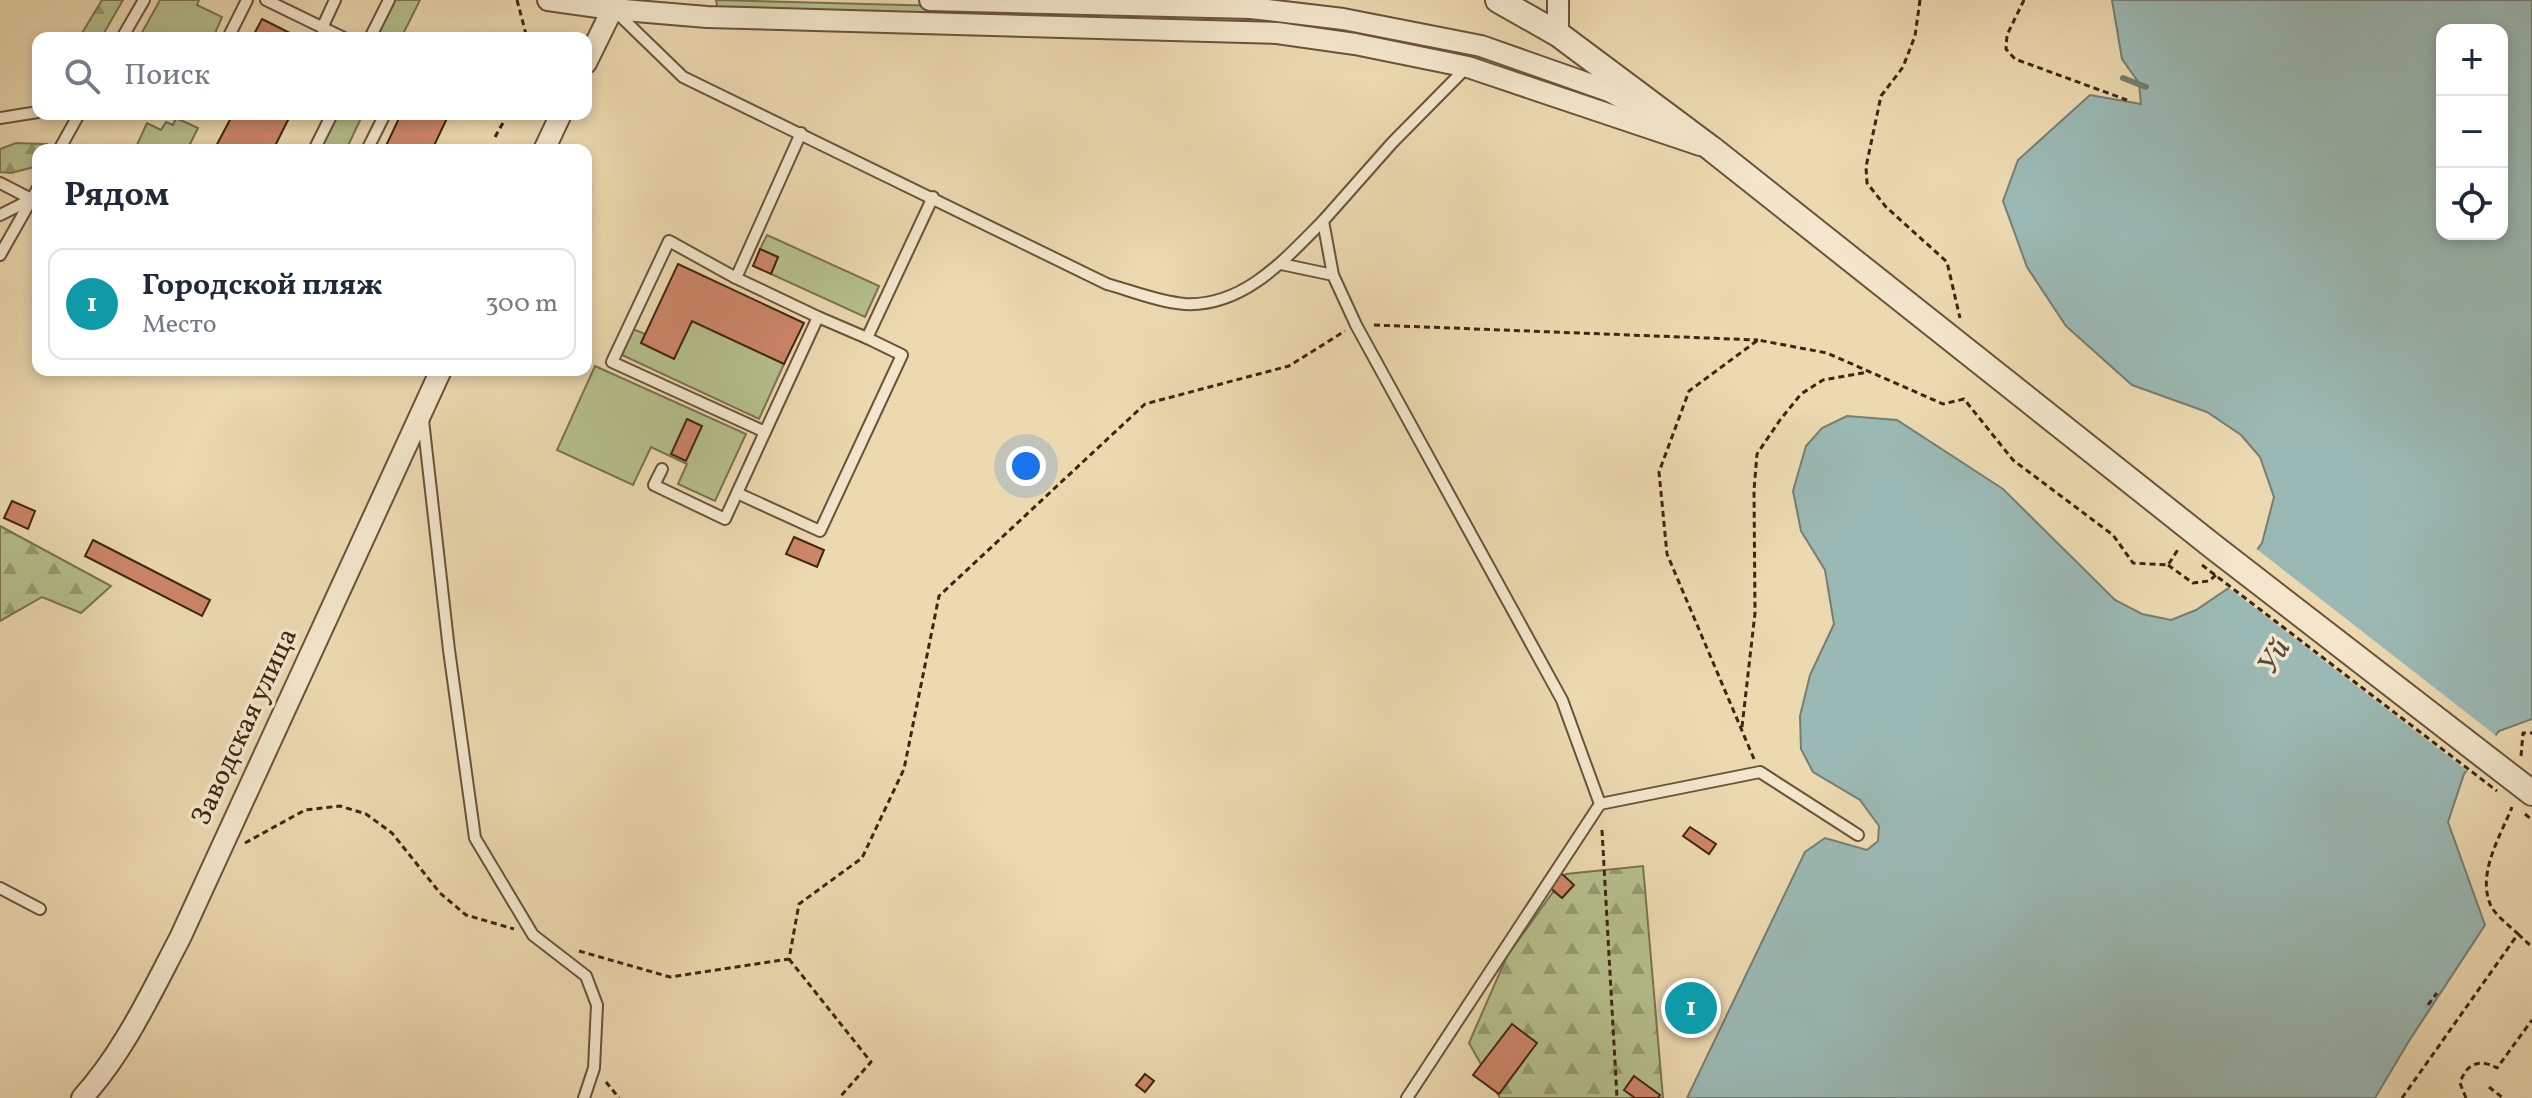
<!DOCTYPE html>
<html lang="ru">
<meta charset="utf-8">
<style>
body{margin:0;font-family:Vollkorn,serif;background:#f6f6f7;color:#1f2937}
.controls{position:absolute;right:24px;top:24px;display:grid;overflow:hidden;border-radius:16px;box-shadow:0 4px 12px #0003}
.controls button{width:72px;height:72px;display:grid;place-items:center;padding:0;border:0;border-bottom:2px solid #e0e1e3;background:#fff;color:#1f2937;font:40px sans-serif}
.you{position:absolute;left:1026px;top:466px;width:28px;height:28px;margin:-20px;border:6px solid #fff;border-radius:50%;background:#1a73e8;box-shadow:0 0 0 12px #1a73e833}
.badge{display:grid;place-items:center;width:52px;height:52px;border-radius:50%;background:#2563eb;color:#fff;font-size:26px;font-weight:700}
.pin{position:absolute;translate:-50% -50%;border:4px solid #fff;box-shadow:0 2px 8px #0006}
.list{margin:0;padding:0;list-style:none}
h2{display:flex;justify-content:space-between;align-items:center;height:104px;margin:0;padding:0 32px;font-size:34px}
h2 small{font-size:26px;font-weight:400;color:#747a83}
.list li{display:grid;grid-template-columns:52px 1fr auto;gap:24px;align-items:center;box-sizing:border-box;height:112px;margin:0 16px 16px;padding:0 16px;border:2px solid #e0e1e3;border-radius:16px}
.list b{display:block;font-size:30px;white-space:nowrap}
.list p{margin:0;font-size:26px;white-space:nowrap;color:#747a83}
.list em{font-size:26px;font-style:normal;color:#747a83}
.icon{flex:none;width:44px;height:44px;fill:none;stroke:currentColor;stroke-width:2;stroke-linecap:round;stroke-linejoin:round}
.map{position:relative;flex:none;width:2532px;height:1098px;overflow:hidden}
.search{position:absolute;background:#fff;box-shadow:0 4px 12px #0003;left:32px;top:32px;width:560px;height:88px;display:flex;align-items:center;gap:20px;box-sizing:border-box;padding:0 28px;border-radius:16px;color:#747a83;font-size:30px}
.panel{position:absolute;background:#fff;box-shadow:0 4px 12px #0003;left:32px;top:144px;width:560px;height:232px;border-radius:16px}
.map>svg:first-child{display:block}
</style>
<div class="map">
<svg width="2532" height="1098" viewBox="0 0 2532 1098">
<defs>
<pattern id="forest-firs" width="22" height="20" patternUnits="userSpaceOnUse" patternTransform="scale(2)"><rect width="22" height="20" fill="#b5c08d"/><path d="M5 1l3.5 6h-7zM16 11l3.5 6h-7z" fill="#959c72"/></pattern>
</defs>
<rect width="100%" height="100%" fill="#ecd9b0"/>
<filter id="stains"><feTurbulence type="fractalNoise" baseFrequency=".0025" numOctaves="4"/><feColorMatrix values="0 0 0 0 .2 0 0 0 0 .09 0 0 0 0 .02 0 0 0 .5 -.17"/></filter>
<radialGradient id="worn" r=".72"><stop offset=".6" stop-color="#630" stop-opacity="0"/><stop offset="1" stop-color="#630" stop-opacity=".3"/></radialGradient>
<g fill="#b5c08d" stroke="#7a7350" stroke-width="2">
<polygon points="160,0 199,0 197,5 222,17 213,38 139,38"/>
<polygon points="395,0 420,0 401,38 376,38"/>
<polygon points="716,0 1240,14 1311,20 1482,53 1480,61 1386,43 718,11"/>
<polygon points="338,114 363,114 346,150 320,150"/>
<polygon points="176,118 198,128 187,150 142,150 136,147 147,123 161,130 166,122 173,125"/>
<polygon points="767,235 879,286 865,317 771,274 778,257 760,249"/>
<polygon points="692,321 784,364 759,419 622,355 633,329 645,334 641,343 674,359"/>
<polygon points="595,366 746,434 715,501 678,484 687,464 651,447 633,485 557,450"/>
</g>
<g fill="url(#forest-firs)" stroke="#7a7350" stroke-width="2">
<polygon points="102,0 123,0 101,38 79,38"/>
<polygon points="16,143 47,144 45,150 38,150 38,166 11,173 0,172 0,149"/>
<polygon points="0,526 111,586 81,613 42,597 0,621"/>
<polygon points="1643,866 1663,1098 1500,1098 1469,1043 1507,956 1566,874"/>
</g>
<path fill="#9bb9b4" stroke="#767e73" stroke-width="2" fill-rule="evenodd" d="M2112,0H2532V719L2499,731L2464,774L2448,822L2485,925L2409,1041L2375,1098H1687L1805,852L1825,838L1867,850L1878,841L1879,826L1860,800L1813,772L1801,749L1800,716L1810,675L1834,624L1825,570L1801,531L1793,491L1806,446L1822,428L1847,416L1897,420L2003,489L2115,600L2142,614L2171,620L2196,610L2230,587L2262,543L2274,497L2260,457L2241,435L2207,412L2132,385L2066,326L2027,267L2003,201L2018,160L2090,95L2141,104L2139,83L2122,59ZM2442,30H2502V234H2442Z"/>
<polygon fill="#ecd9b0" points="2254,547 2499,738 2470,773 2225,585"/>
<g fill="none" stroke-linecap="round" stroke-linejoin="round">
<polyline stroke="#767e73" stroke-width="6" points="2123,78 2146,87"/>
</g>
<g fill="#cd8669" stroke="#3f2612" stroke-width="2">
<polygon points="262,19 280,28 299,38 252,38"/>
<polygon points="233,114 291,114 273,150 214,150"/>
<polygon points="401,114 449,114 432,150 384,150"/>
<polygon points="760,249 778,257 771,274 753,266"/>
<polygon points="678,264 804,323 784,364 692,321 674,359 641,343"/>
<polygon points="687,419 702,426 686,461 671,454"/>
<polygon points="12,501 35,511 28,529 4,518"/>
<polygon points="794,537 824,550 817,567 786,554"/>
<polygon points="93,540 210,600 202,616 85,556"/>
<polygon points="1690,827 1716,844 1709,854 1683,836"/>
<polygon points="1560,872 1574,885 1562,898 1548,886"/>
<polygon points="1512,1024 1537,1043 1499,1094 1473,1075"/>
<polygon points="1145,1074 1154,1081 1145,1092 1136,1085"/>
<polygon points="1634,1076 1660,1095 1658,1098 1635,1098 1624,1090"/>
</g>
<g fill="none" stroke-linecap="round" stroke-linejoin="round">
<g stroke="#6a533a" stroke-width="14">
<g id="service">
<polyline points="266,0 344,38"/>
<path d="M615,11L683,77L1107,284C1132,291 1159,302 1185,304C1244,307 1285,259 1323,221"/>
<polyline points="322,28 335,0"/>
<polyline points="122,38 144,0"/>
<polyline points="228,38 247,0"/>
<polyline points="370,38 389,0"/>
<polyline points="0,118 38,112"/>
<polyline points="801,133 736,278 818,317"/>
<polyline points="59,150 79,114"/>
<polyline points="314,150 332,114"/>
<polyline points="367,150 385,114"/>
<polyline points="0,183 37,202"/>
<polyline points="0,215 30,200"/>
<polyline points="0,255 38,188"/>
<polyline points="1281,264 1333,275"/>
<polyline points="736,278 669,241 612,362 765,432 818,317 867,338 933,197"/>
<polyline points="423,420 449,650 475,838 533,935 586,976 597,1005 594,1068 584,1098"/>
<polyline points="765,432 737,493 820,531 902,355 867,338"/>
<polyline points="662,469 654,485 725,519 737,493"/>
<polyline points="1600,804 1760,772 1858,835"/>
<polyline points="0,888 40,909"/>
<polyline points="1407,1098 1600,804 1562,700 1356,325 1333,275 1323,221 1392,143 1466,68"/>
</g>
</g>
<g stroke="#6a533a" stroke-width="24">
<g id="minor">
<polyline points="548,0 612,9 707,17 1277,33 1355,44 1468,67 1700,145"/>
<polyline points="930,0 1251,8 1343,19 1481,46 1609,91 1653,115"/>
<polyline points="1558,34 1558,0"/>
<polyline points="586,63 617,0"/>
<polyline points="544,150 561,114"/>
<path d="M82,1098C124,1052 151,993 180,938L441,370"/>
</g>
</g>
<g stroke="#6a533a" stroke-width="28">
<polyline id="tertiary" points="1498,0 1558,34 1712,149 2215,548 2532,793"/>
</g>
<g stroke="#3f2612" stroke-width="3" stroke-dasharray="6 4" stroke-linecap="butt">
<polyline points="517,0 527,38"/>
<polyline points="1920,0 1915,36 1903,67 1881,96 1866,167 1867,183 1886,207 1947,262 1960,318"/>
<polyline points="2024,0 2007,35 2006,49 2015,59 2127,100"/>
<polyline points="495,137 508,114"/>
<polyline points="1374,325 1758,340"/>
<polyline points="2168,565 2193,583 2209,581 2216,575"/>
<polyline points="1742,727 1755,613 1754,490 1757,454 1780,420 1801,394 1823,380 1868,372"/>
<polyline points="2521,756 2523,733 2532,733"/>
<polyline points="1754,759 1667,554 1659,472 1689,391 1758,340 1827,353 1943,404 1964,399 2013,460 2113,535 2133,563 2168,565 2179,548"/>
<polyline points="2525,814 2532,820"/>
<polyline points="1602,830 1617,1098"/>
<polyline points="245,843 305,810 340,806 366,814 392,833 440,893 466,915 514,929"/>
<polyline points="2518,934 2532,947"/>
<polyline points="579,951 670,977 789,959 799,904 862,858 904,769 939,596 1145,404 1289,366 1345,331"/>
<polyline points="789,959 871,1062 839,1098"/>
<polyline points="2428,1005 2437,993"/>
<polyline points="606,1082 619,1098"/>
<polyline points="2489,1087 2503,1098"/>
<path d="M2402,1098L2518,934C2510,926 2496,916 2491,906C2476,874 2501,835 2512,807"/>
<path d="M2466,1098L2460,1083C2466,1064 2479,1058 2497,1068L2532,1020"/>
</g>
<use href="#service" stroke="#f3e6cc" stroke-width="10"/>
<use href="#minor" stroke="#f3e6cc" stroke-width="20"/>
<use href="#tertiary" stroke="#f3e6cc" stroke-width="24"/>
<polyline stroke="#3f2612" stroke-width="3" stroke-dasharray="6 4" stroke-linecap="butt" points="2202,565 2497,791"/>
</g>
<g text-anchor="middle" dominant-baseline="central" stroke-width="7" stroke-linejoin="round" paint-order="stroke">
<g font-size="28" fill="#3f2612" stroke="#f3e6cc">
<text transform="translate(245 727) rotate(-65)">Заводская улица</text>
</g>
<g font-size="30" font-style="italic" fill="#564b3a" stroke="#f3e6cc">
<text transform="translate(2275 657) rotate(-60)">Уй</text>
</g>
</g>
<rect width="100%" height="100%" filter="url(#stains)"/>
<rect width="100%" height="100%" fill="url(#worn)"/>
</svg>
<div class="controls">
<button>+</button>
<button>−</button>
<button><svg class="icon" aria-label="locate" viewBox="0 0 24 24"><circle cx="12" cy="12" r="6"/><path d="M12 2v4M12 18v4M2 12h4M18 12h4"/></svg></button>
</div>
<div class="you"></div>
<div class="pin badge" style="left:1691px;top:1008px;background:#0f9aa8">1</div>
<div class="search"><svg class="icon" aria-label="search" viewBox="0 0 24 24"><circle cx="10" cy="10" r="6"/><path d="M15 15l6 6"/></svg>Поиск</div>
<section class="panel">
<h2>Рядом<small></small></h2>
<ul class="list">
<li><span class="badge" style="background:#0f9aa8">1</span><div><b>Городской пляж</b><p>Место</p></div><em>300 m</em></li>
</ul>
</section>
</div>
